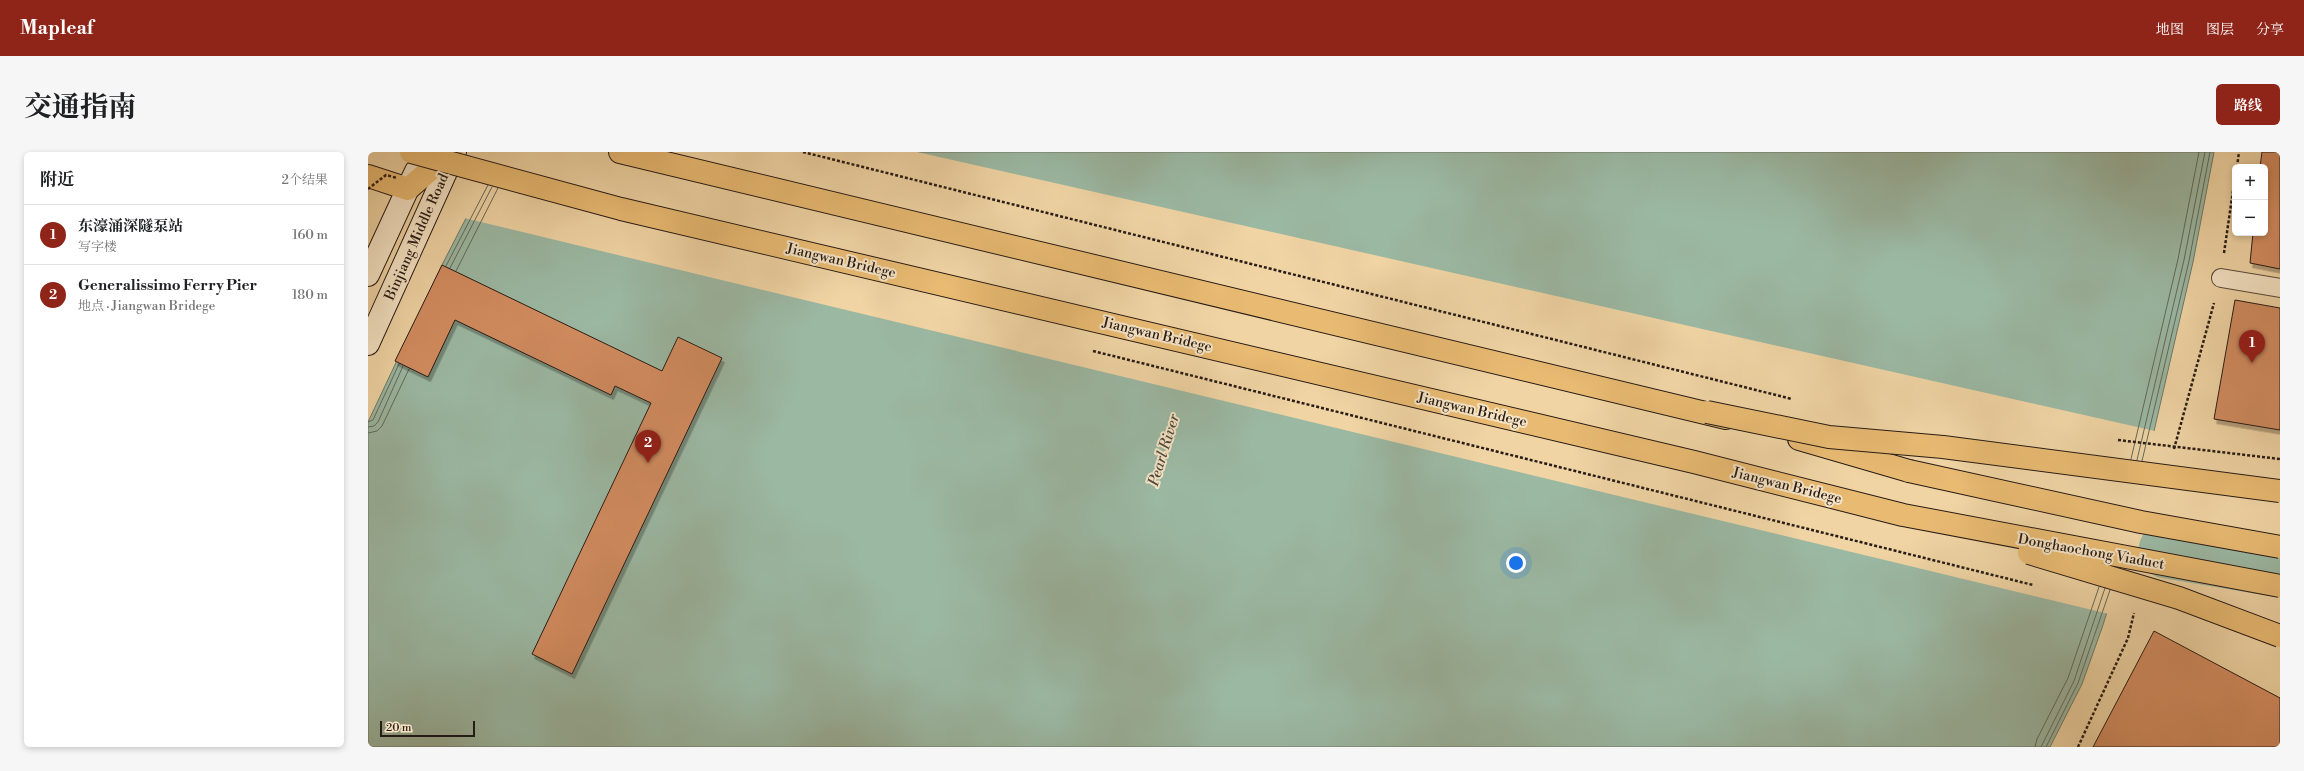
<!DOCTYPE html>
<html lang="zh">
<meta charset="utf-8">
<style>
body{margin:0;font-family:"Libre Bodoni","Noto Serif SC",serif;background:#f6f6f6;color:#202124}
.controls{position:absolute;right:12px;top:12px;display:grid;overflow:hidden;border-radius:6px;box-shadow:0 2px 6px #0003}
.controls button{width:36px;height:36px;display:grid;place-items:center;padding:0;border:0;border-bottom:1px solid #e0e0e0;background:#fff;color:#202124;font:20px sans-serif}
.scale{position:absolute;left:12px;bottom:10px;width:95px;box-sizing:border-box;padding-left:4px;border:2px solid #271b15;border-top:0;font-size:11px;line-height:14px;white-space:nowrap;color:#271b15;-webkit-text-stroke:3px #f5e3c4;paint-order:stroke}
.you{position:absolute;left:1148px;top:411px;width:14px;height:14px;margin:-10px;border:3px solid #fff;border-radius:50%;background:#1a73e8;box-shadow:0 0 0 6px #1a73e833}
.badge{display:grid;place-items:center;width:26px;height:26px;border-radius:50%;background:#8f2418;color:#fff;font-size:13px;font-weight:700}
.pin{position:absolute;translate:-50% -33px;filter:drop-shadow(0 1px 2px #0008)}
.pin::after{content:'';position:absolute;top:21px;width:14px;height:12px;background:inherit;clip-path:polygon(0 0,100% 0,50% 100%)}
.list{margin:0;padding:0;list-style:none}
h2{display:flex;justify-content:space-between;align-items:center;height:52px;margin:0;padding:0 16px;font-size:17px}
h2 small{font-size:13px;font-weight:400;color:#757577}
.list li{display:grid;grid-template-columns:26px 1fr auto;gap:12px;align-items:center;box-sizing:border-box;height:60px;padding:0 16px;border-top:1px solid #e0e0e0}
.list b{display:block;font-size:15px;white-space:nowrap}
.list p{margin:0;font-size:13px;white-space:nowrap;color:#757577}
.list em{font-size:13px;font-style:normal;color:#757577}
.map{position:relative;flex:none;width:1912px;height:595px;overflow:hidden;border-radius:6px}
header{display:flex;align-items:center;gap:24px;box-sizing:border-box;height:56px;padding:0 20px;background:#8f2418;color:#fff}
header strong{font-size:19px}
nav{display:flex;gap:22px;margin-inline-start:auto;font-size:14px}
.intro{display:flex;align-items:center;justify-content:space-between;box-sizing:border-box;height:96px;padding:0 24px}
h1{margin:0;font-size:28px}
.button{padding:10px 18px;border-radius:6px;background:#8f2418;color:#fff;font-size:14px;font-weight:700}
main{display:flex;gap:24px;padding:0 24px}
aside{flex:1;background:#fff;border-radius:6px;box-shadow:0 2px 6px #0003}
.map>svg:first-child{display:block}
</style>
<header>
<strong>Mapleaf</strong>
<nav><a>地图</a><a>图层</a><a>分享</a></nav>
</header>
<div class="intro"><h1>交通指南</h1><a class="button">路线</a></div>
<main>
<aside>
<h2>附近<small>2个结果</small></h2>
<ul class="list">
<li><span class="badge">1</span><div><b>东濠涌深隧泵站</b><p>写字楼</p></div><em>160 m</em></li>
<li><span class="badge">2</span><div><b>Generalissimo Ferry Pier</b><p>地点 · Jiangwan Bridege</p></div><em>180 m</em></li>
</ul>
</aside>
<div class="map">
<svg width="1912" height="595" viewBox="0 0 1912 595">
<defs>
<filter id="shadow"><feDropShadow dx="2.5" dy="4.5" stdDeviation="0" flood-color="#0004"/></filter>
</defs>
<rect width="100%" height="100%" fill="#f0d4a4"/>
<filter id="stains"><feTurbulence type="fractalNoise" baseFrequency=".005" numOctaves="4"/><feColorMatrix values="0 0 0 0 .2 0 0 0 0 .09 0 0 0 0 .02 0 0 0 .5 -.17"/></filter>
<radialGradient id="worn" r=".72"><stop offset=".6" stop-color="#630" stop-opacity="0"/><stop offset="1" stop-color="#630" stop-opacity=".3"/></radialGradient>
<polygon fill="#9bb8a3" stroke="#6d796a" points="132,0 1846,0 1825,110 1760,392 1735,473 1714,532 1682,595 0,595 0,270 74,113"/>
<polygon fill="#f0d4a4" points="130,0 549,0 1787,279 1761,392 1741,462 96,66"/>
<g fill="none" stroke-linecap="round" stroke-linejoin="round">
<g stroke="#616a5c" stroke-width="1">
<polyline points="78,114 120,33"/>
<polyline points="82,116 124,35"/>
<polyline points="88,119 130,36"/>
<polyline points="0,270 5,268 31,212"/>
<polyline points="0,275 6,274 10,270 35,214"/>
<polyline points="0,281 9,279 14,274 41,217"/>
<polyline points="1763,307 1810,107 1831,0"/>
<polyline points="1769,308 1816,108 1837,0"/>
<polyline points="1774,309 1821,109 1842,0"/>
<polyline points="1667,595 1669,587 1700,526 1731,435"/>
<polyline points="1673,595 1706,529 1737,436"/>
<polyline points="1678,595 1710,531 1742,438"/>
</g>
<polyline stroke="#9bb8a3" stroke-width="57" points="1799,398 1912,417"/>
</g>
<g fill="#d28c60" stroke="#271b15" filter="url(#shadow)">
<polygon points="1894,0 1912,0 1912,117 1882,111 1885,81 1897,81 1897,15 1892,15"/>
<polygon points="74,113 294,219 310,185 354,206 204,522 164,502 283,251 247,234 243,243 87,168 60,225 27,209"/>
<polygon points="1867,148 1912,156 1912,278 1846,267"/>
<polygon points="1786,479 1912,546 1912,595 1725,595"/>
</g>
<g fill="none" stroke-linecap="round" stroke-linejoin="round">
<g stroke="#594939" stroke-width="20">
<polyline id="lane" points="1853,126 1912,136"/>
</g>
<g stroke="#271b15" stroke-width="24">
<g id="secondary">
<polyline points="0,123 48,19"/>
<polyline points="0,192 87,0"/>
</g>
</g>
<g stroke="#271b15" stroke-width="24">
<polyline id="primary" points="0,24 40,37 83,0"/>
</g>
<g stroke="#271b15" stroke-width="24">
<g id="highway">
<polyline points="252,0 1358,266"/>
<polyline points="1431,287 1541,319"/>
</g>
</g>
<g stroke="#271b15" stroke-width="2.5" stroke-dasharray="3 2" stroke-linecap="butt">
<polyline points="1869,15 1871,0"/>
<polyline points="1856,101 1867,25"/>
<polyline points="1806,297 1846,151"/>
<polyline points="1710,595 1760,486 1766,461"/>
</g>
<use href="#lane" stroke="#f5e3c4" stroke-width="18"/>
<use href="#secondary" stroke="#f5e3c4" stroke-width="22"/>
<use href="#primary" stroke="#e8ba72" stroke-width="22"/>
<use href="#highway" stroke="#e8ba72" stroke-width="22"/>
<g stroke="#271b15" stroke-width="24" stroke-linecap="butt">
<g id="highway-bridge">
<polyline points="43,0 253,57 1326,310 1535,363 1912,434"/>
<polyline points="1339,260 1461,285 1575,295 1912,339"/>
<polyline points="1541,319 1773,370 1912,395"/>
<polyline points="1661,401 1811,446 1912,484"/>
</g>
</g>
<g stroke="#271b15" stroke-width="2.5" stroke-dasharray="3 2" stroke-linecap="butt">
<polyline points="435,0 1424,247"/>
<polyline points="0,37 18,23 29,26"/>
<polyline points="725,199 1665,433"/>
<polyline points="1750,288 1912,307"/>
</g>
<use href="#highway-bridge" stroke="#e8ba72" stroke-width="22"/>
</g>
<g text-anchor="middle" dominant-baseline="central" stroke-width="4" stroke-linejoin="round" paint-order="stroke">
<g font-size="14" fill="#271b15" stroke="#f5e3c4">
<text transform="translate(49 85) rotate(-66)">Binjiang Middle Road</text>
<text transform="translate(473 109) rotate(13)">Jiangwan Bridege</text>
<text transform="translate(789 183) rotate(13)">Jiangwan Bridege</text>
<text transform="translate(1104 258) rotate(13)">Jiangwan Bridege</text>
<text transform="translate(1419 334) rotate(14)">Jiangwan Bridege</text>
<text transform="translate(1723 400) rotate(10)">Donghaochong Viaduct</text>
</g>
<g font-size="15" font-style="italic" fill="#4a4a40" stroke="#f5e3c4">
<text transform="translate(796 298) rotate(-73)">Pearl River</text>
</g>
</g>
<rect width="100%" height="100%" filter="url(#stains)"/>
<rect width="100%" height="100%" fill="url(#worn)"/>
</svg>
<div class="controls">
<button>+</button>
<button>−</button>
</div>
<div class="scale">20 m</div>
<div class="you"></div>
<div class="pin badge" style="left:1884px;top:211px">1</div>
<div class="pin badge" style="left:280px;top:311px">2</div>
</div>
</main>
